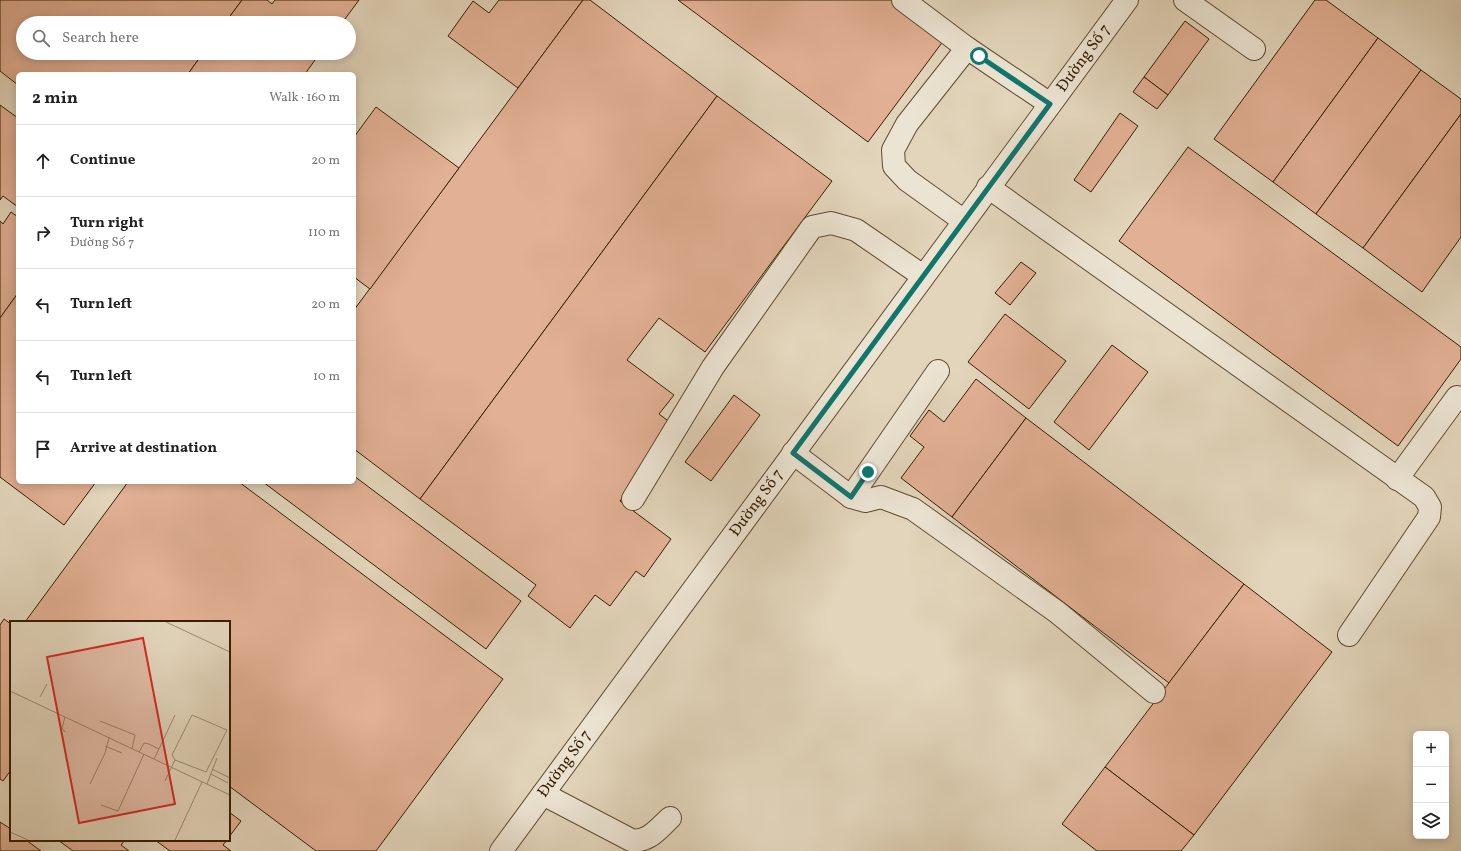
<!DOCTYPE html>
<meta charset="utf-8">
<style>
body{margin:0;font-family:Vollkorn,serif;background:#f6f6f6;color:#222}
.controls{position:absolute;right:12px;bottom:12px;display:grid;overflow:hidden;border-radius:6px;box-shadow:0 2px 10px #0003}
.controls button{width:36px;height:36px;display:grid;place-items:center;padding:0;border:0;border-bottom:1px solid #e0e0e0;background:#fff;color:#222;font:20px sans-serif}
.stop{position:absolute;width:12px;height:12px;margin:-9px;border:3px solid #0f766e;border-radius:50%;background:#fff}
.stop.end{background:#0f766e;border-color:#fff;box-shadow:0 1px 4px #0008}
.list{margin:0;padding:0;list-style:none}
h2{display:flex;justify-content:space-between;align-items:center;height:52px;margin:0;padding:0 16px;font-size:17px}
h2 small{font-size:13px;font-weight:400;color:#767676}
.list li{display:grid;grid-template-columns:26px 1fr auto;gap:12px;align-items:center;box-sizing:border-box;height:72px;padding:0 16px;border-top:1px solid #e0e0e0}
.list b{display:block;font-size:15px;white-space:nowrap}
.list p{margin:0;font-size:13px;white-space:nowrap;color:#767676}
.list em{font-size:13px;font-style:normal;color:#767676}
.icon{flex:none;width:22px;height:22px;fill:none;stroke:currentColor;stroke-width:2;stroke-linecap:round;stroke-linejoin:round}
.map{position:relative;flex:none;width:1461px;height:851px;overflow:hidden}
.search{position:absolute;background:#fff;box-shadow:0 2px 10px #0003;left:16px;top:16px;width:340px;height:44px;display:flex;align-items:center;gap:10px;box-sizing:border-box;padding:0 14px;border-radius:22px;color:#767676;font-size:15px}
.panel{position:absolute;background:#fff;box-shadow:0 2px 10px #0003;left:16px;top:72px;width:340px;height:412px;border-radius:6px}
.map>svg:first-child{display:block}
</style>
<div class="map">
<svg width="1461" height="851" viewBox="0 0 1461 851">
<rect width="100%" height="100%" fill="#e2d5bb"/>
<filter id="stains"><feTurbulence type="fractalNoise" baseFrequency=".005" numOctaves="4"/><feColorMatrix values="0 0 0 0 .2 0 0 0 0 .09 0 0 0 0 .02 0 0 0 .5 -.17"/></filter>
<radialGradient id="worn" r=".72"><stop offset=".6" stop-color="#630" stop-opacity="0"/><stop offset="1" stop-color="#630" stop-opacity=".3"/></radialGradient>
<g fill="#e2b094" stroke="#361e00">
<polygon points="0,0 242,0 225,23 23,23 23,53 203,53 188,74 18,74 18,85 0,71"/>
<polygon points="242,0 267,0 272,4 275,0 359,0 342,23 225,23"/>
<polygon points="499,0 583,0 518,88 448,36 473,1 489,13"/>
<polygon points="583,0 590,0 717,96 420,499 354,449 354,310"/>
<polygon points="678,0 891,0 944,40 868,142"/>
<polygon points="1315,0 1326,0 1378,38 1273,182 1214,139"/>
<polygon points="1185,21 1209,39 1168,95 1144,77"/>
<polygon points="1378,38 1421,70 1316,214 1273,182"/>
<polygon points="203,53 320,53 305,74 188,74"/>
<polygon points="1421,70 1461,99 1461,114 1363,248 1316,214"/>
<polygon points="1144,77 1168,95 1157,109 1133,92"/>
<polygon points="717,96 832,181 705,352 659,318 627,360 674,395 659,414 675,426 620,501 671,539 644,577 636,571 610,606 595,595 570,628 528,596 536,585 420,499"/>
<polygon points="0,105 18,118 18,207 3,196 0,200"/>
<polygon points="376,107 459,168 370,289 354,277 354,137"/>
<polygon points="1120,113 1138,126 1091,192 1074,180"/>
<polygon points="1461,114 1461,237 1422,292 1363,248"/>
<polygon points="1188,147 1461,347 1461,359 1398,446 1119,241"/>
<polygon points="11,212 18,217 18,293 0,318 0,221 3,224"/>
<polygon points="1021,262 1036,273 1010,305 995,293"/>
<polygon points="18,293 18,482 96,482 64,525 0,477 0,318"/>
<polygon points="1005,314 1066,361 1029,409 968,362"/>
<polygon points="1112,345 1148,372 1089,450 1054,422"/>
<polygon points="976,379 1026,418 952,517 901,478 924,447 910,436 929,410 944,422"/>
<polygon points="734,395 760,415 711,481 685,462"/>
<polygon points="1026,418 1244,584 1169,683 952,517"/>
<polygon points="354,476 521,601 486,649 263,482 354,482"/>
<polygon points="128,482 239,482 503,679 376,851 316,851 229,786 229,622 25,622"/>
<polygon points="1244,584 1332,652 1194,835 1105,767"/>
<polygon points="4,619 11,624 11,770 3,781 0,779 0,625"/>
<polygon points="1105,767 1194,835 1181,851 1097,851 1062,824"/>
<polygon points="229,812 241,821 229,837"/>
<polygon points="0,822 11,829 11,840 26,840 41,851 0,851"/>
<polygon points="58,840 125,840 121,845 129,851 73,851"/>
<polygon points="155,840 227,840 223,845 231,851 170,851"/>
</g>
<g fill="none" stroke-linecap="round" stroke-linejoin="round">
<g stroke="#614c2f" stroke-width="24">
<g id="minor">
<polyline points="903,0 967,48"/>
<polyline points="1185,0 1254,49"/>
<polyline points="988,187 1424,497 1430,507 1429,517 1349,635"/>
<polyline points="964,221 907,180 894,166 893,150 907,124 967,48 1050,104"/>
<polyline points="793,453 851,497 865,501 881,497 913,509 1057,612 1154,692"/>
<polyline points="1397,479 1457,397"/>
<polyline points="851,497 938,371"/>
<polyline points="633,499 713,367 812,227 831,223 856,230 923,276"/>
<path d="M543,794L631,840C648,843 658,829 670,818"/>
<path id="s1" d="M501,851L1127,0"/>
</g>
</g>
<use href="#minor" stroke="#ece4d3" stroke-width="22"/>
</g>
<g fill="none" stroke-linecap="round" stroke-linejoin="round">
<polyline stroke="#0f766e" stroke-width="5" points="868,472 851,497 793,453 1050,104 979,56"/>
</g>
<g text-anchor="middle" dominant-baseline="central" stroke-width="3" stroke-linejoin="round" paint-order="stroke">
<g font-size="16" fill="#361e00" stroke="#ece4d3">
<text stroke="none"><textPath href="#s1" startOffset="984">Đường Số 7</textPath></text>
<text stroke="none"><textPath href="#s1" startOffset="432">Đường Số 7</textPath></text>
<text stroke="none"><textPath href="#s1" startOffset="108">Đường Số 7</textPath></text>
</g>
</g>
<g transform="translate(10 621)">
<rect width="220" height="220" fill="#e2d5bb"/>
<path fill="none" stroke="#9d8c70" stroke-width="1" d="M156,1L220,31M0,70L220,174M30,76L37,63M55,96L52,107L55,111M90,100L125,114L122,128M95,125L112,132M149,128L165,94M129,131L134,122L139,123L149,128L144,138M202,148L220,157M201,153L218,162M155,160L165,139L162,134L182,94L217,109L196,151L165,139M80,163L95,132L99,117M197,163L207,137M91,184L108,190L134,133M0,211L18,219M165,219L192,161"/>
<path fill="#d62828" fill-opacity="0.15" stroke="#d62828" stroke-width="2" d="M133,17L165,183L69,202L37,36Z"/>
<rect width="220" height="220" fill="none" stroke="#361e00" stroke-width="2"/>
</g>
<rect width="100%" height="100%" filter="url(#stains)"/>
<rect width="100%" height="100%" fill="url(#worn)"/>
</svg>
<div class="controls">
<button>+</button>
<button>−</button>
<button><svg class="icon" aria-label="layers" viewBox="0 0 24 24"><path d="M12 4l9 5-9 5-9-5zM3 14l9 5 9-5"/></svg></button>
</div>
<div class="stop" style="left:979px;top:56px"></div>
<div class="stop end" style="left:868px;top:472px"></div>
<div class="search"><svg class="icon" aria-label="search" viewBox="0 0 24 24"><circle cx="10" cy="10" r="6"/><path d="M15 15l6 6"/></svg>Search here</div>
<section class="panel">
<h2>2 min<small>Walk · 160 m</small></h2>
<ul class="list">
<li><svg class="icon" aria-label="ahead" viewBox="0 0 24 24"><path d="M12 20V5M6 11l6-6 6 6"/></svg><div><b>Continue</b></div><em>20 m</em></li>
<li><svg class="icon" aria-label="right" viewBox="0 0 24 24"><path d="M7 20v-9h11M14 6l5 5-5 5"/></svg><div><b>Turn right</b><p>Đường Số 7</p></div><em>110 m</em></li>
<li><svg class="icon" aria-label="left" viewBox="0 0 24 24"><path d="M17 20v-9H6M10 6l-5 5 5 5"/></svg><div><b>Turn left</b></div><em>20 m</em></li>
<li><svg class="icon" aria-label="left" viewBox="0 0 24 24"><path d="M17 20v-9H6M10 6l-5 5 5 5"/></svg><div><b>Turn left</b></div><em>10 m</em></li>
<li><svg class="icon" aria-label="arrive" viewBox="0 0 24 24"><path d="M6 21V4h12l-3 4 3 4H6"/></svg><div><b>Arrive at destination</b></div></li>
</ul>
</section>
</div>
